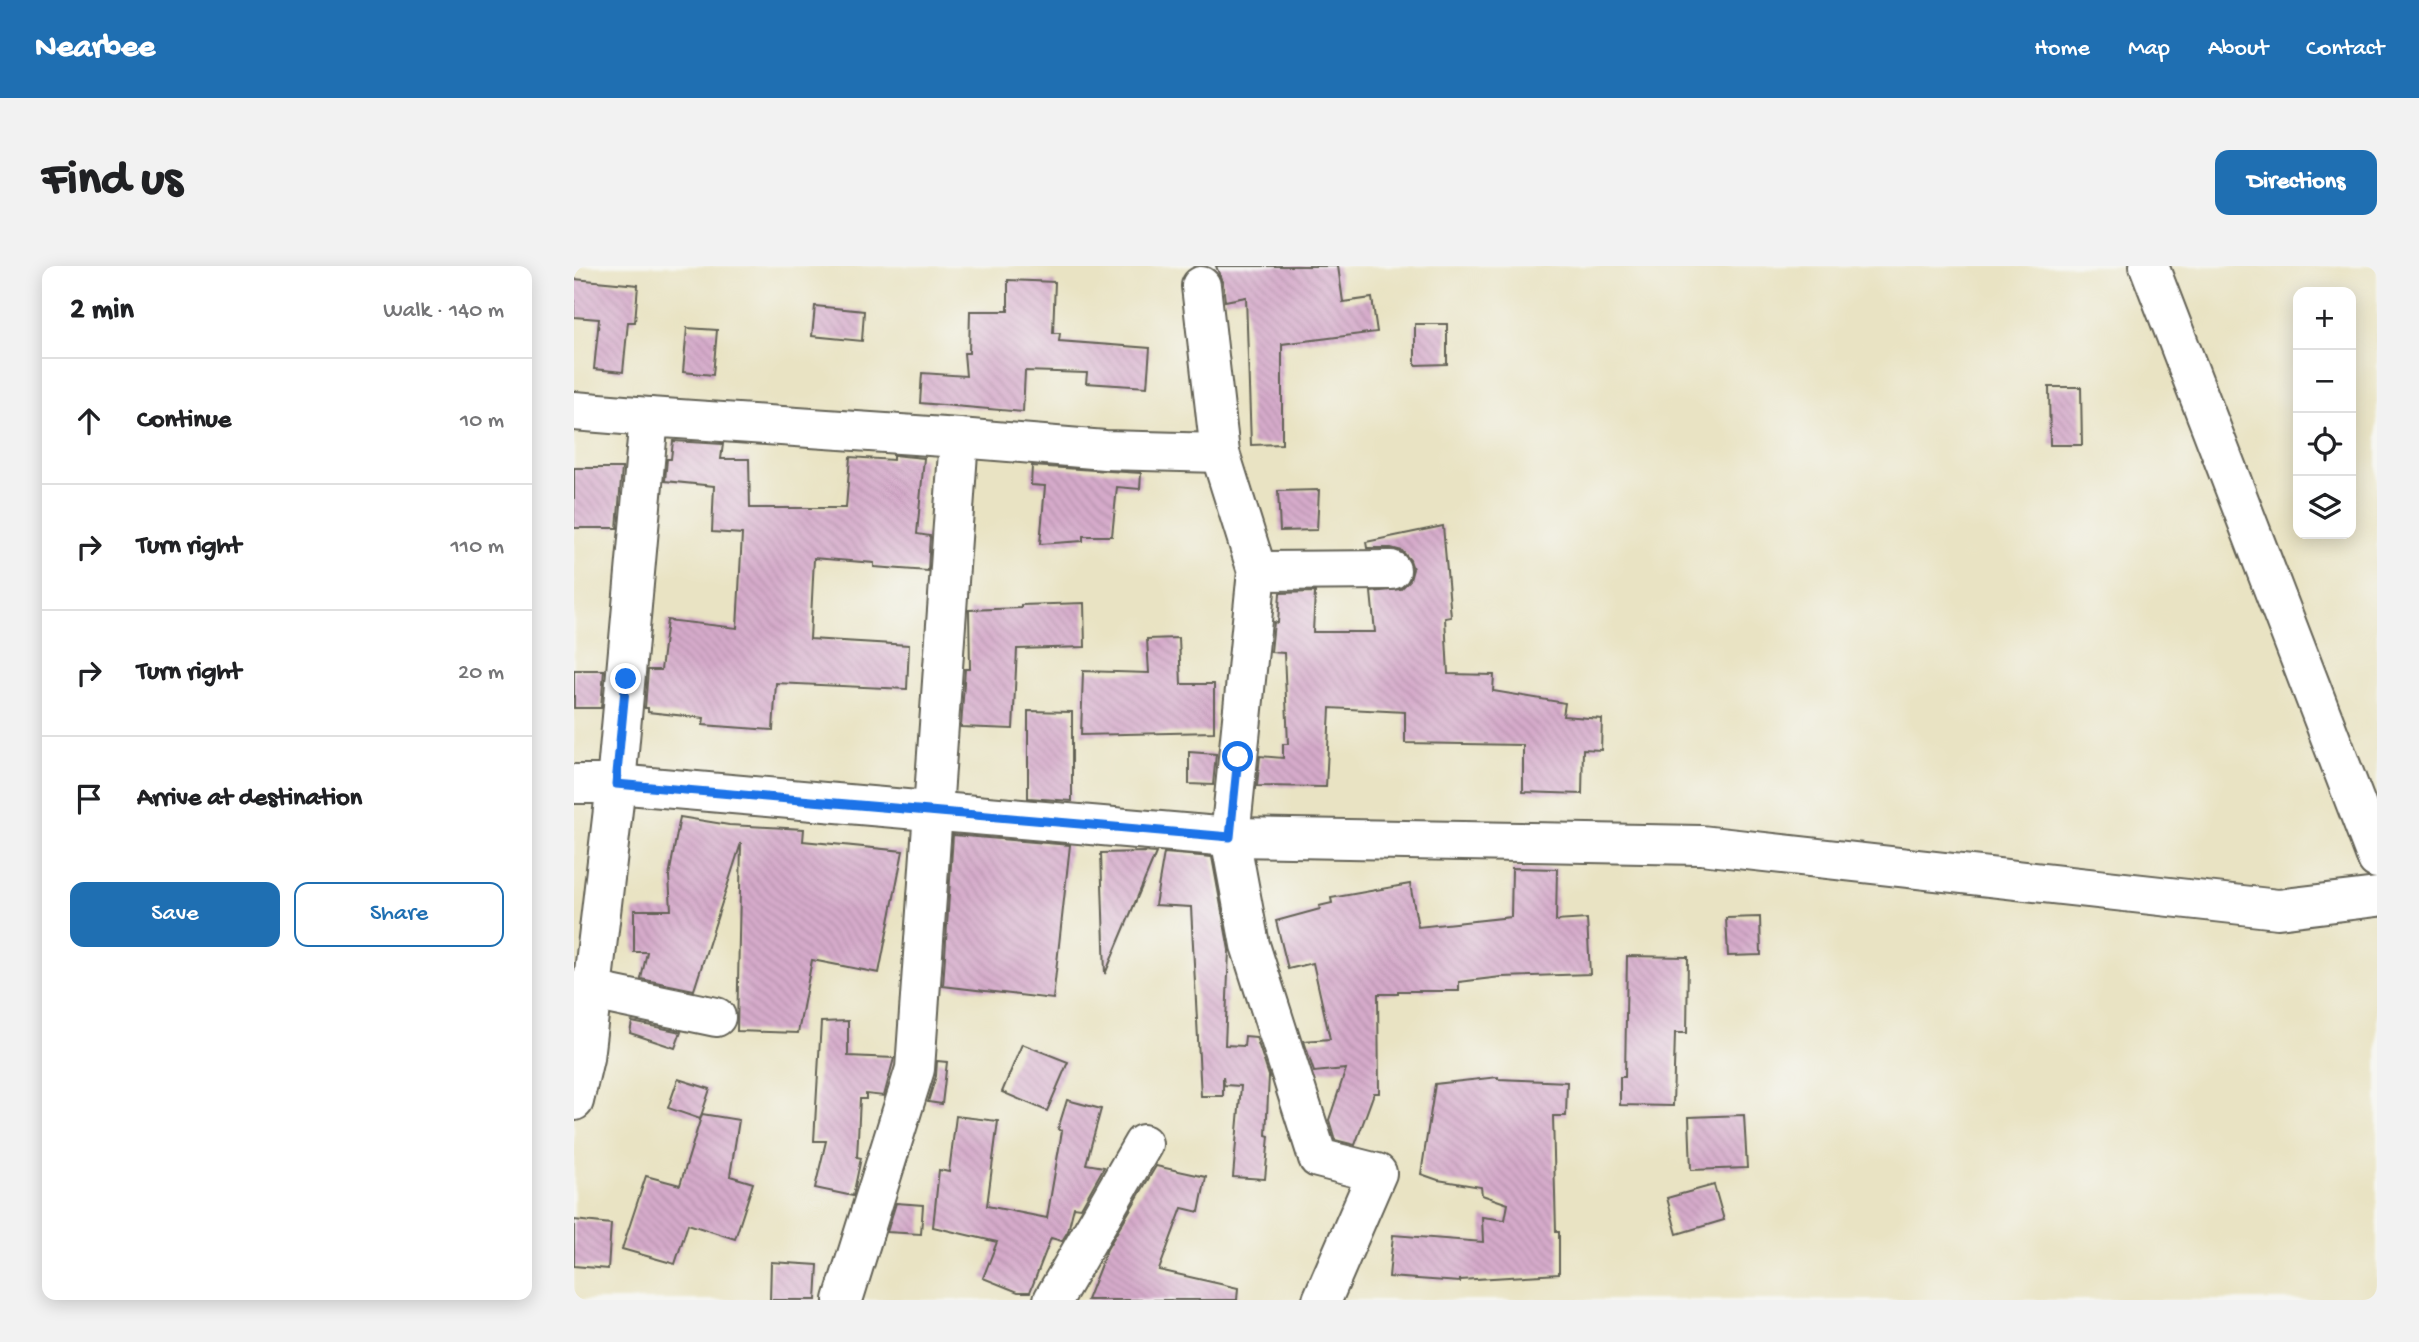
<!DOCTYPE html>
<meta charset="utf-8">
<style>
body{margin:0;font-family:"Gochi Hand",sans-serif;background:#f2f2f2;color:#202124}
.controls{position:absolute;right:21px;top:21px;display:grid;overflow:hidden;border-radius:14px;box-shadow:0 4px 18px #0003}
.controls button{width:63px;height:63px;display:grid;place-items:center;padding:0;border:0;border-bottom:2px solid #e0e0e0;background:#fff;color:#202124;font:35px sans-serif}
.stop{position:absolute;width:21px;height:21px;margin:-16px;border:5px solid #1a73e8;border-radius:50%;background:#fff}
.stop.end{background:#1a73e8;border-color:#fff;box-shadow:0 2px 7px #0008}
.list{margin:0;padding:0;list-style:none}
h2{display:flex;justify-content:space-between;align-items:center;height:91px;margin:0;padding:0 28px;font-size:30px}
h2 small{font-size:23px;font-weight:400;color:#757577}
.list li{display:grid;grid-template-columns:46px 1fr auto;gap:21px;align-items:center;box-sizing:border-box;height:126px;padding:0 28px;border-top:2px solid #e0e0e0}
.list b{display:block;font-size:26px;white-space:nowrap}
.list em{font-size:23px;font-style:normal;color:#757577}
.actions{display:flex;gap:14px;padding:21px 28px}
.actions a{flex:1;padding:16px 0;border:2px solid #1f6fb2;border-radius:14px;text-align:center;font-size:24px;color:#1f6fb2}
.actions .main{background:#1f6fb2;color:#fff}
.icon{flex:none;width:38px;height:38px;fill:none;stroke:currentColor;stroke-width:2;stroke-linecap:round;stroke-linejoin:round}
.map{position:relative;flex:none;width:1803px;height:1034px;overflow:hidden;border-radius:14px}
header{display:flex;align-items:center;gap:42px;box-sizing:border-box;height:98px;padding:0 35px;background:#1f6fb2;color:#fff}
header strong{font-size:33px}
nav{display:flex;gap:38px;margin-inline-start:auto;font-size:24px}
.intro{display:flex;align-items:center;justify-content:space-between;box-sizing:border-box;height:168px;padding:0 42px}
h1{margin:0;font-size:49px}
.button{padding:18px 32px;border-radius:14px;background:#1f6fb2;color:#fff;font-size:24px;font-weight:700}
main{display:flex;gap:42px;padding:0 42px}
aside{flex:1;background:#fff;border-radius:14px;box-shadow:0 4px 18px #0003}
.map>svg:first-child{display:block}
</style>
<header>
<strong>Nearbee</strong>
<nav><a>Home</a><a>Map</a><a>About</a><a>Contact</a></nav>
</header>
<div class="intro"><h1>Find us</h1><a class="button">Directions</a></div>
<main>
<aside>
<h2>2 min<small>Walk · 140 m</small></h2>
<ul class="list">
<li><svg class="icon" aria-label="ahead" viewBox="0 0 24 24"><path d="M12 20V5M6 11l6-6 6 6"/></svg><div><b>Continue</b></div><em>10 m</em></li>
<li><svg class="icon" aria-label="right" viewBox="0 0 24 24"><path d="M7 20v-9h11M14 6l5 5-5 5"/></svg><div><b>Turn right</b></div><em>110 m</em></li>
<li><svg class="icon" aria-label="right" viewBox="0 0 24 24"><path d="M7 20v-9h11M14 6l5 5-5 5"/></svg><div><b>Turn right</b></div><em>20 m</em></li>
<li><svg class="icon" aria-label="arrive" viewBox="0 0 24 24"><path d="M6 21V4h12l-3 4 3 4H6"/></svg><div><b>Arrive at destination</b></div></li>
</ul>
<div class="actions"><a class="main">Save</a><a>Share</a></div>
</aside>
<div class="map">
<svg width="1803" height="1034" viewBox="0 0 1803 1034">
<defs>
<pattern id="building-back-hatch" width="6" height="6" patternUnits="userSpaceOnUse" patternTransform="scale(1.75)"><rect width="6" height="6" fill="#d5aaca"/><path d="M-1 5l2 2M0 0l6 6M5-1l2 2" fill="none" stroke="#b692ad"/></pattern>
</defs>
<rect width="100%" height="100%" fill="#f6f6f2"/>
<filter id="ink" filterUnits="userSpaceOnUse"><feTurbulence type="fractalNoise" baseFrequency=".0143" numOctaves="2"/><feDisplacementMap in="SourceGraphic" scale="14" xChannelSelector="R" yChannelSelector="G"/><feConvolveMatrix kernelMatrix="1 2 1 2 8 2 1 2 1" color-interpolation-filters="sRGB"/></filter>
<filter id="wash" filterUnits="userSpaceOnUse"><feTurbulence type="fractalNoise" baseFrequency=".00686" numOctaves="4" result="noise"/><feDisplacementMap in="SourceGraphic" scale="28" xChannelSelector="R" yChannelSelector="G"/><feGaussianBlur stdDeviation="1.57" result="paint"/><feColorMatrix in="noise" values="0 0 0 0 0 0 0 0 0 0 0 0 0 0 0 0 0 1.4 0 .05"/><feComposite in="paint" operator="in"/></filter>
<g filter="url(#wash)">
<rect width="100%" height="100%" fill="#e9e3c3"/>
<g id="blocks">
<g fill="url(#building-back-hatch)">
<polygon points="642,0 764,0 769,36 798,32 803,66 708,78 708,178 677,179 672,31 651,35 649,18"/>
<polygon points="0,13 64,19 61,56 54,56 49,106 20,103 25,53 0,51"/>
<polygon points="434,14 481,16 479,67 486,67 485,75 576,82 573,121 512,117 513,107 451,105 449,146 346,137 348,107 392,110 390,87 395,87 396,45 434,45"/>
<polygon points="241,40 290,45 288,75 238,70"/>
<polygon points="841,58 873,58 873,98 841,99"/>
<polygon points="113,62 143,64 139,109 109,106"/>
<polygon points="1475,121 1507,121 1508,179 1476,179"/>
<polygon points="99,175 149,178 147,193 175,193 176,242 272,242 276,191 319,194 319,189 350,192 343,268 356,270 354,305 300,301 300,297 240,292 236,373 335,379 333,423 202,417 199,464 129,459 130,452 74,446 74,442 71,442 74,404 87,404 93,354 163,362 168,268 138,266 140,220 91,215 93,193 97,193"/>
<polygon points="458,200 567,207 566,223 543,221 538,270 509,270 509,275 466,278 471,220 457,219"/>
<polygon points="0,202 48,202 43,262 0,262"/>
<polygon points="745,224 743,264 706,265 704,225"/>
<polygon points="869,260 877,351 871,352 874,408 920,409 919,425 991,437 989,450 1028,453 1027,484 1009,483 1008,528 949,526 949,479 831,477 831,446 756,442 752,521 683,520 686,490 709,492 709,478 714,478 710,387 697,386 700,356 704,357 706,327 741,326 739,366 801,366 797,326 827,323 836,314 839,303 836,294 828,285 817,282 793,282 792,276"/>
<polygon points="510,337 511,381 443,383 439,463 387,461 391,403 396,403 395,344 447,342 447,339"/>
<polygon points="605,372 607,418 640,418 640,466 507,469 509,405 575,407 573,373"/>
<polygon points="0,404 30,404 27,442 0,442"/>
<polygon points="454,445 498,446 498,535 454,532"/>
<polygon points="615,486 642,488 639,519 615,518"/>
<polygon points="106,551 155,559 230,563 229,575 329,585 305,707 238,694 224,767 163,765 167,577 120,724 67,713 73,686 60,686 60,644 97,644 95,610"/>
<polygon points="379,569 496,579 479,733 369,720"/>
<polygon points="571,586 582,587 531,708 527,587"/>
<polygon points="590,587 638,591 655,684 651,779 670,780 671,770 682,771 695,810 692,869 695,870 691,913 659,911 667,820 650,819 649,810 649,830 627,830 617,641 581,639"/>
<polygon points="938,602 983,603 982,655 1013,653 1016,708 927,711 885,716 885,725 824,725 824,728 804,728 805,827 800,827 781,879 761,874 755,854 772,803 740,806 730,775 756,773 739,697 714,703 702,655 746,643 745,640 758,637 757,632 836,618 844,661 937,651"/>
<polygon points="1186,651 1187,689 1154,690 1152,652"/>
<polygon points="1053,690 1114,691 1113,767 1101,767 1099,840 1046,839 1046,811 1051,811"/>
<polygon points="274,755 274,790 320,792 310,830 292,828 292,833 286,833 283,891 287,892 279,930 241,922 252,875 240,875 247,756"/>
<polygon points="58,756 107,766 101,782 56,767"/>
<polygon points="448,778 494,796 473,845 428,826"/>
<polygon points="363,795 373,796 368,838 354,836 362,810"/>
<polygon points="924,811 924,813 993,816 992,850 979,850 982,966 985,966 985,1008 886,1014 886,1016 815,1011 819,969 909,976 908,951 931,954 934,938 908,929 907,921 864,914 847,908 861,818"/>
<polygon points="104,813 136,823 126,853 94,842"/>
<polygon points="493,834 527,843 512,898 530,901 507,942 500,941 494,965 488,975 477,972 456,1026 444,1026 409,1012 423,976 359,961 365,904 375,906 382,850 424,855 413,940 473,952 488,865 484,863"/>
<polygon points="128,848 165,854 156,910 179,917 161,973 114,958 101,998 48,983 72,910 106,919"/>
<polygon points="1170,849 1173,902 1117,904 1115,851"/>
<polygon points="582,900 632,911 625,946 608,942 585,1004 664,1022 663,1034 513,1034 533,983"/>
<polygon points="1140,919 1150,954 1103,968 1093,932"/>
<polygon points="322,937 349,939 347,968 313,966"/>
<polygon points="0,954 37,958 34,1003 0,1000"/>
<polygon points="197,996 244,999 242,1034 196,1034"/>
</g>
</g>
</g>
<g filter="url(#ink)">
<use href="#blocks" fill-opacity="0" stroke="#646256" stroke-width="2"/>
<g fill="none" stroke-linecap="round" stroke-linejoin="round">
<g stroke="#646256" stroke-width="42">
<g id="minor">
<polyline points="627,20 646,187 683,305 656,571 676,679 744,892 803,907 748,1034"/>
<polyline points="0,145 75,151"/>
<polyline points="385,172 531,184 646,187"/>
<polyline points="683,305 817,304"/>
<polyline points="0,518 42,518 656,571 1127,579 1704,643 1803,631"/>
<polyline points="0,724 18,725 142,751"/>
<polyline points="0,835 10,792 42,518 75,151 385,172 341,803 269,1034"/>
<polyline points="479,1034 569,878"/>
</g>
</g>
<g stroke="#646256" stroke-width="42">
<polyline id="tertiary" points="1575,0 1803,593"/>
</g>
<use href="#minor" stroke="#fff" stroke-width="38"/>
<use href="#tertiary" stroke="#fff" stroke-width="38"/>
</g>
</g>
<g fill="none" stroke-linecap="round" stroke-linejoin="round" filter="url(#ink)">
<polyline stroke="#1a73e8" stroke-width="9" points="52,413 42,518 656,571 664,491"/>
</g>
</svg>
<div class="controls">
<button>+</button>
<button>−</button>
<button><svg class="icon" aria-label="locate" viewBox="0 0 24 24"><circle cx="12" cy="12" r="6"/><path d="M12 2v4M12 18v4M2 12h4M18 12h4"/></svg></button>
<button><svg class="icon" aria-label="layers" viewBox="0 0 24 24"><path d="M12 4l9 5-9 5-9-5zM3 14l9 5 9-5"/></svg></button>
</div>
<div class="stop" style="left:664px;top:491px"></div>
<div class="stop end" style="left:52px;top:413px"></div>
</div>
</main>
